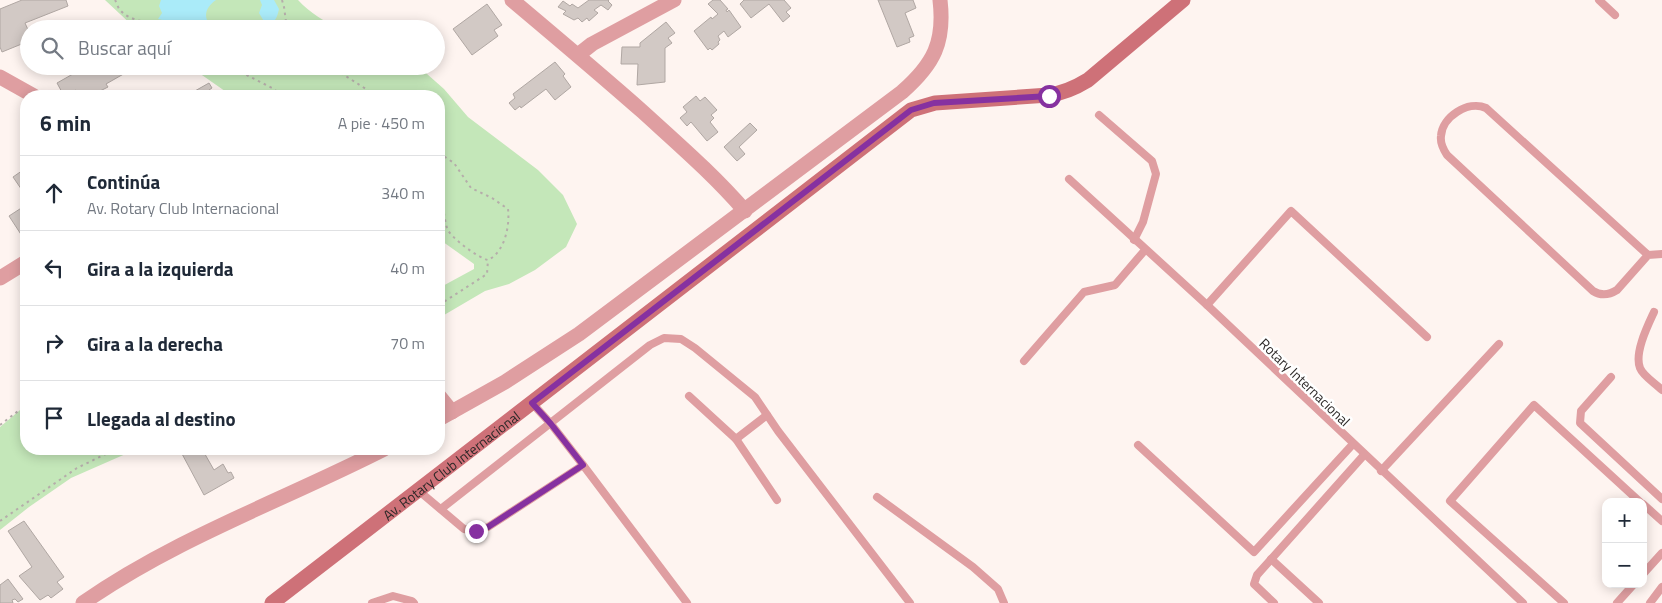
<!DOCTYPE html>
<html lang="es">
<meta charset="utf-8">
<style>
body{margin:0;font-family:"Titillium Web",sans-serif;background:#f2f2f3;color:#1f2937}
.controls{position:absolute;right:15px;bottom:15px;display:grid;overflow:hidden;border-radius:10px;box-shadow:0 2px 12px #0003}
.controls button{width:45px;height:45px;display:grid;place-items:center;padding:0;border:0;border-bottom:1px solid #e0e1e3;background:#fff;color:#1f2937;font:25px sans-serif}
.stop{position:absolute;width:15px;height:15px;margin:-11px;border:4px solid #8631a0;border-radius:50%;background:#fff}
.stop.end{background:#8631a0;border-color:#fff;box-shadow:0 1px 5px #0008}
.list{margin:0;padding:0;list-style:none}
h2{display:flex;justify-content:space-between;align-items:center;height:65px;margin:0;padding:0 20px;font-size:21px}
h2 small{font-size:16px;font-weight:400;color:#747a83}
.list li{display:grid;grid-template-columns:32px 1fr auto;gap:15px;align-items:center;box-sizing:border-box;height:75px;padding:0 20px;border-top:1px solid #e0e1e3}
.list b{display:block;font-size:19px;white-space:nowrap}
.list p{margin:0;font-size:16px;white-space:nowrap;color:#747a83}
.list em{font-size:16px;font-style:normal;color:#747a83}
.icon{flex:none;width:28px;height:28px;fill:none;stroke:currentColor;stroke-width:2;stroke-linecap:round;stroke-linejoin:round}
.map{position:relative;flex:none;width:1662px;height:603px;overflow:hidden}
.search{position:absolute;background:#fff;box-shadow:0 2px 12px #0003;left:20px;top:20px;width:425px;height:55px;display:flex;align-items:center;gap:12px;box-sizing:border-box;padding:0 18px;border-radius:28px;color:#747a83;font-size:19px}
.panel{position:absolute;background:#fff;box-shadow:0 2px 12px #0003;left:20px;top:90px;width:425px;height:365px;border-radius:20px}
.map>svg:first-child{display:block}
</style>
<div class="map">
<svg width="1662" height="603" viewBox="0 0 1662 603">
<rect width="100%" height="100%" fill="#fef4f0"/>
<g fill="#c4e7b9">
<path d="M105,0H298C310,13 325,22 341,29H136Z"/>
<polygon points="189,66 418,66 444,89 468,117 538,170 563,195 577,224 566,247 535,270 509,284 485,291 439,318 439,288 474,269 474,264 439,239 439,96 232,96"/>
<polygon points="26,405 26,449 137,449 71,478 29,507 0,530 0,427"/>
</g>
<g fill="#aaebf9">
<path d="M161,0H216C204,8 202,20 215,29H187L179,20L171,22L158,19L162,13L159,6Z"/>
<path d="M260,0H274L279,9C277,18 275,24 265,23L259,13L262,5Z"/>
</g>
<g fill="#d2c9c5" stroke="#b0a7a3">
<polygon points="22,0 66,0 68,6 25,23 29,32 29,41 2,52 0,47 0,9"/>
<polygon points="589,0 609,0 608,1 612,5 608,10 601,5 594,10 598,13 589,21 587,18 582,22 578,18 574,20 563,14 566,11 558,7 563,1 570,6 572,4 578,8"/>
<polygon points="713,0 720,0 728,9 726,10 727,12 729,10 741,27 728,37 724,31 718,36 720,40 718,42 719,44 712,50 710,48 708,50 694,31 711,17 712,19 718,14 708,4"/>
<polygon points="744,0 784,0 791,8 786,12 790,16 783,22 769,4 751,18 740,4"/>
<polygon points="878,0 913,0 916,8 905,13 914,36 909,38 910,42 897,47"/>
<polygon points="487,4 502,25 494,30 498,36 472,55 453,29"/>
<polygon points="666,22 675,33 668,38 672,43 665,48 665,82 637,85 638,64 621,64 622,47 640,47 640,43"/>
<polygon points="555,62 565,74 563,76 571,87 555,100 546,89 521,108 520,106 515,110 509,103 515,98 513,94"/>
<polygon points="87,66 123,66 127,72 106,84 108,87 90,96 80,96 76,90 64,96 57,83"/>
<polygon points="209,83 212,88 209,90 212,96 186,96"/>
<polygon points="696,96 700,101 705,97 717,110 711,115 714,118 710,122 718,132 707,141 691,122 687,126 680,118 687,112 683,107"/>
<polygon points="750,123 757,130 739,147 745,154 737,161 724,147"/>
<polygon points="26,168 26,196 13,177"/>
<polygon points="26,205 26,237 24,239 9,216"/>
<polygon points="187,449 202,449 214,470 223,464 228,473 231,472 234,478 204,495 181,452"/>
<polygon points="24,521 64,577 57,582 63,589 51,598 48,595 40,600 19,576 32,567 8,531"/>
<polygon points="8,579 23,599 18,602 15,599 12,600 13,603 0,603 0,585"/>
</g>
<g fill="none" stroke-linecap="round" stroke-linejoin="round">
<g stroke="#b5adaa" stroke-width="2" stroke-dasharray="2.5 4" stroke-linecap="butt">
<path d="M115,0C117,3 118,9 121,11C131,22 148,20 159,29"/>
<polyline points="282,0 284,7 287,29"/>
<polyline points="229,66 272,88 283,96"/>
<polyline points="330,66 377,96"/>
<path d="M439,153L454,163L471,188L492,198L508,209C510,225 505,252 488,260C479,258 450,238 447,228C444,219 445,209 439,201"/>
<polyline points="439,305 487,274 488,260"/>
<polyline points="0,425 26,405"/>
<polyline points="0,521 77,468 116,449"/>
</g>
<g stroke="#df9ea1" stroke-width="8">
<polyline points="1599,0 1615,15"/>
<polyline points="1099,115 1152,161 1156,174 1143,222 1134,240"/>
<polyline points="1069,179 1207,305 1523,603"/>
<path d="M1648,255L1486,108C1468,100 1442,117 1441,136C1440,143 1443,149 1447,155L1593,291C1601,296 1609,295 1617,290L1648,255L1662,254"/>
<polyline points="1207,305 1291,211 1427,337"/>
<path d="M1654,312C1648,325 1634,353 1640,368C1643,376 1655,383 1662,390"/>
<polyline points="1024,361 1084,292 1115,285 1145,250"/>
<polyline points="1611,377 1581,411 1580,423 1662,499"/>
<polyline points="689,396 736,439 777,500"/>
<polyline points="532,403 551,424 583,465 687,603"/>
<polyline points="736,439 767,415"/>
<polyline points="1138,445 1254,552 1353,444"/>
<polyline points="1381,471 1499,344"/>
<polyline points="419,491 464,529 476,531 488,527 583,465"/>
<polyline points="877,497 973,567 998,589 1004,603"/>
<polyline points="1643,504 1662,521"/>
<polyline points="441,509 650,345 664,338 681,339 695,348 755,397 778,431 910,603"/>
<polyline points="1271,559 1319,603"/>
<polyline points="1643,574 1662,553"/>
<polyline points="372,603 393,596 412,601 414,603"/>
<polyline points="1274,603 1254,584 1257,575 1364,455"/>
<polyline points="1564,603 1450,501 1534,405 1640,502"/>
<polyline points="1617,603 1634,584"/>
<polyline points="1650,603 1662,587"/>
</g>
<g stroke="#df9ea1" stroke-width="15">
<path d="M512,0C556,37 600,74 643,112C678,144 714,175 745,211"/>
<polyline points="578,55 592,44 674,0"/>
<polyline points="0,77 34,96"/>
<polyline points="0,278 26,262"/>
<polyline points="439,396 452,412"/>
<path d="M439,419L505,382L579,334L902,92C934,64 945,42 940,0"/>
<path d="M83,603C176,538 284,500 384,449"/>
</g>
<path stroke="#ce7178" stroke-width="15" id="s1" d="M272,603L911,110L935,103L1049,95C1064,93 1075,88 1088,80L1183,0"/>
</g>
<g fill="none" stroke-linecap="round" stroke-linejoin="round">
<polyline stroke="#8631a0" stroke-width="6" points="476,531 488,527 583,465 551,424 532,403 911,110 934,103 1049,96"/>
</g>
<g text-anchor="middle" dominant-baseline="central" stroke-width="5" stroke-linejoin="round" paint-order="stroke">
<g font-size="14" fill="#2c2827" stroke="#fff">
<text transform="translate(1305 382) rotate(44)">Rotary Internacional</text>
<text stroke="none"><textPath href="#s1" startOffset="226">Av. Rotary Club Internacional</textPath></text>
</g>
</g>
</svg>
<div class="controls">
<button>+</button>
<button>−</button>
</div>
<div class="stop" style="left:1049px;top:96px"></div>
<div class="stop end" style="left:476px;top:531px"></div>
<div class="search"><svg class="icon" aria-label="search" viewBox="0 0 24 24"><circle cx="10" cy="10" r="6"/><path d="M15 15l6 6"/></svg>Buscar aquí</div>
<section class="panel">
<h2>6 min<small>A pie · 450 m</small></h2>
<ul class="list">
<li><svg class="icon" aria-label="ahead" viewBox="0 0 24 24"><path d="M12 20V5M6 11l6-6 6 6"/></svg><div><b>Continúa</b><p>Av. Rotary Club Internacional</p></div><em>340 m</em></li>
<li><svg class="icon" aria-label="left" viewBox="0 0 24 24"><path d="M17 20v-9H6M10 6l-5 5 5 5"/></svg><div><b>Gira a la izquierda</b></div><em>40 m</em></li>
<li><svg class="icon" aria-label="right" viewBox="0 0 24 24"><path d="M7 20v-9h11M14 6l5 5-5 5"/></svg><div><b>Gira a la derecha</b></div><em>70 m</em></li>
<li><svg class="icon" aria-label="arrive" viewBox="0 0 24 24"><path d="M6 21V4h12l-3 4 3 4H6"/></svg><div><b>Llegada al destino</b></div></li>
</ul>
</section>
</div>
